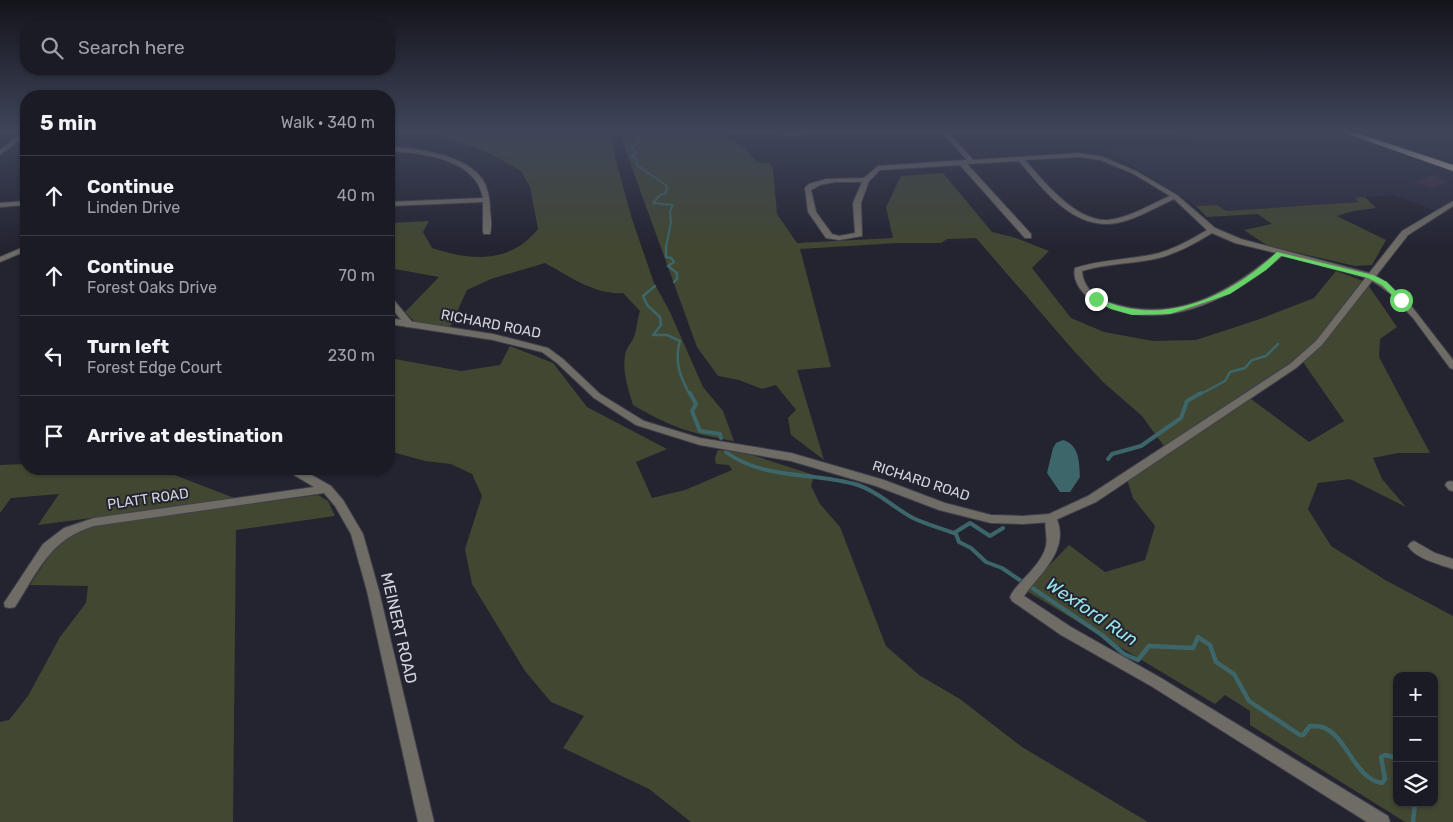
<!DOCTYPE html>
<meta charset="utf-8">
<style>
body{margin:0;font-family:Rubik,sans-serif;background:#282832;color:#f1f3f6}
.controls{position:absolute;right:15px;bottom:15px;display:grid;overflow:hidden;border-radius:10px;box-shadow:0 1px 4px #0004}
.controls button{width:45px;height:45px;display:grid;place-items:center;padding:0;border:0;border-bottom:1px solid #393942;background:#1b1b25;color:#f1f3f6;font:25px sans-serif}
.stop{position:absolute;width:15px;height:15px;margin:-11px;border:4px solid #64d467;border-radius:50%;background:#fff}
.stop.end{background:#64d467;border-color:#fff;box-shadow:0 1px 5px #0008}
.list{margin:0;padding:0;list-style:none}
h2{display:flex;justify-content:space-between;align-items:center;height:65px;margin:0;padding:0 20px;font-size:21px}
h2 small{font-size:16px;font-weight:400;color:#a0a1a7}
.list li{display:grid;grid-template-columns:32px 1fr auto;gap:15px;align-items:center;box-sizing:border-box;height:80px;padding:0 20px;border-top:1px solid #393942}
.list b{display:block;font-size:19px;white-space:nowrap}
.list p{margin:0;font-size:16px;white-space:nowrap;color:#a0a1a7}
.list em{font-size:16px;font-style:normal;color:#a0a1a7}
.icon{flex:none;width:28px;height:28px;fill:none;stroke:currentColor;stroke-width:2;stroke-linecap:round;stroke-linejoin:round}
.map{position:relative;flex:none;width:1453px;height:822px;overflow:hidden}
.search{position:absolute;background:#1b1b25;box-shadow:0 1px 4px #0004;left:20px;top:20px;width:375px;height:55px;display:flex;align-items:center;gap:12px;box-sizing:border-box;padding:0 18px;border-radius:20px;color:#a0a1a7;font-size:19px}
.panel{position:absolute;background:#1b1b25;box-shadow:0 1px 4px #0004;left:20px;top:90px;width:375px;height:385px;border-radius:20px}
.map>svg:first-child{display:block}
</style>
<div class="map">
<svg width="1453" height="822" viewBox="0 0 1453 822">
<rect width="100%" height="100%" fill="#242431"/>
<polygon fill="#2b2c3e" points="1174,132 1453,132 1453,204 1438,212 1394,195 1356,198 1360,202 1226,211 1217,205 1196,206 1104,148 1192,142"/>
<g fill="#414731" fill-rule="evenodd">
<path d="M389,132H611L615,157L632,219L654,283L669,310L703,387L723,411L734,441C691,434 671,427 633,405C628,388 621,369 626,351C628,346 632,342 634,337C637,329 637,319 640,311L623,293C595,295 569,276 545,263L491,279L467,290L450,327L416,323L405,312L439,277L389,268V223L429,221L423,232L432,248C471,261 510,264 538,229L530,187L521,171L487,152L438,135Z"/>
<path d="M619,132H726L730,140L739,143L757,162L770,163L773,170L777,214L797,243L893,238L886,207L901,176L943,173L992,232L1016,238L1049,251L1032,268L1071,318L1104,332L1153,341L1196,340L1260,319L1314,298L1336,271L1366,282L1397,327L1380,339L1379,357L1430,453H1398L1373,458L1382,479L1406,507L1350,479L1318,483L1308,509L1331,546L1387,581L1453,616V822H1405L1250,725V711L1225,695L1215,704L1025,590L1069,545L1105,572L1145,560L1155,526L1133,498L1126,476L1166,449L1142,416L1103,382L1074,351L976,238L947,239L941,243H897L800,249L831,367L797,370L824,460L791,435L788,418L796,410L776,385L762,389L739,380L718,376L697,347ZM1301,359L1344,421L1309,442L1247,396ZM1397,676H1434V803H1397Z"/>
<polygon points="1365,197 1376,208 1353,211 1337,216 1386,240 1372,265 1355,266 1268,246 1244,230 1272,224 1258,214 1207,217 1196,206 1217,205 1226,211 1359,202 1355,198"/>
<polygon points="510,346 553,363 587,407 667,449 636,462 652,498 685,490 732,470 729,465 716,464 715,458 718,450 746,453 814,475 811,486 820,504 840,527 886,646 919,675 960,699 1022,747 1148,822 691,822 649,789 563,748 584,716 551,702 525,671 472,584 465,549 482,496 472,474 451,464 425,461 389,451 389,358 461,371 500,365"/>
<polygon points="26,464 26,469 159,469 237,499 38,525 59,494 11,498 0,513 0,465"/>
<path d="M318,495L328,501L335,516L236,530L233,822H0V722L9,720L28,696L60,637L86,603L88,586L30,585C54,549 55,538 99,523Z"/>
</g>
<path fill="#3c666a" d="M1063,440C1080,445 1079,463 1080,477L1070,492H1060L1047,473L1053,448L1056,443Z"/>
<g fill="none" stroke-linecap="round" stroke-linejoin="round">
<polyline stroke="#3c666a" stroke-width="2" points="644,132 641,135 642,138 632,148 636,153 631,157 636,159 637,165 667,186 666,193 660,195 653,203 673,205 670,212 671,222 666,247"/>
<g stroke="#3c666a" stroke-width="2.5">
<polyline points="666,246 666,257 671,258 674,262 668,266 677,273 677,279 674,282"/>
<path d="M655,286L643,296L647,305L660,317L661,325L653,335H667L680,341C674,361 680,377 690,395"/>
<polyline points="1199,395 1225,381 1230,372 1245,368 1252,360 1266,356 1278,344"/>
</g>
<g stroke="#3c666a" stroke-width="4">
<polyline points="690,393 696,404 692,411 700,431 720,434 721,438"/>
<path d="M726,452C763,480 815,472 858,485C879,492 894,508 913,518C927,525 942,528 956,534L959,542L971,548L986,562L1002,568L1024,583"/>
<polyline points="1108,459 1112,454 1141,446 1181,418 1187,401 1201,393"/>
<polyline points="954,533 970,523 990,536 1003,528"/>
</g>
<g stroke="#3c666a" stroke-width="4.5">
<path d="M1022,581L1102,635L1124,654L1138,660L1149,646L1193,648L1198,637L1210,645L1216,662L1234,674L1249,701L1300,735H1303L1310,726C1314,726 1319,726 1322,727C1347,735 1354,779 1382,783L1385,779L1381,757L1385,755L1397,758"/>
<polyline points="1434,779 1436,789 1434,794"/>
<polyline points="1413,822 1415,803"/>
</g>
</g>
<polygon fill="#432f46" points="1433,175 1448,182 1431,188 1414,182"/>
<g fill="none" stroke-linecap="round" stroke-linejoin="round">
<g stroke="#40404d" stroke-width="2">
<g id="minor">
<polygon points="793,132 814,132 811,134 784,136 781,134"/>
<path d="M942,132H948L973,160L1079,153L1103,157L1136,171L1177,195L1215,228L1241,239L1373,274L1386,282L1409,303L1453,360V369L1450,368L1413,318L1392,295L1380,286L1367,278L1283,255C1238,295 1173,330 1113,309C1104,306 1096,303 1089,298C1080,291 1072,279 1075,268C1102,259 1131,260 1159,253C1176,248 1192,239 1207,230L1174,199C1154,208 1129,224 1106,224C1069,224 1041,187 1019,161L967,164L1031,234V238H1025L960,165L880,170L869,181L861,203L862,236L839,240L826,238L808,212L805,188L809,184L826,179L864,178L878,166L967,160ZM1079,157L1100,160L1132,173L1170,196C1151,204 1129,218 1108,220C1076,222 1044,182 1025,160ZM835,182H862L853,203L855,233L839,236L832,234L816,212L811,190L820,185ZM1212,233L1235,243L1276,253C1226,295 1173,324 1108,302C1094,297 1083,286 1082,271C1107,263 1134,264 1159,258C1178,253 1196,243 1212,233Z"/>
<polygon points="17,137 26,137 26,141 15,140 15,138"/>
<path d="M389,147C416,148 460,154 479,175C488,185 490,198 490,211C491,218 492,227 490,234H484L483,232V202L389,206V202L483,198C476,158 421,153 389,151Z"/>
<polygon points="26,246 26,251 0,262 0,257"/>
<polygon points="389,297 392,298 413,323 414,325 413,327 407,327 389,305"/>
<path d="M288,469H301L331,486L343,500L363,534L379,591L434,822H418L367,591L351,534L335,506L324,493L94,526C50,539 38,571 15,607L10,608L5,607L4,603L43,544L64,528L94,518L314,487L289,472Z"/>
<polygon points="1451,481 1453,482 1453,491 1449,490 1445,485 1447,482"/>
<path d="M1051,514L1055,515C1072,548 1041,572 1024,596L1071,627L1161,678L1388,816L1390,822H1367L1151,686L1061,635L1012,601L1010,597L1012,593C1022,578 1042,564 1046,546C1048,536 1043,523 1047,515Z"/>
<path d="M1414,541L1435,553L1453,559V569C1439,564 1416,559 1408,546L1410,543Z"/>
</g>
</g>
<g stroke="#40404d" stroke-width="2">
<g id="tertiary">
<polygon points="23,132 26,132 26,135 0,155 0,150"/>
<polygon points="26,201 26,205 0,207 0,203"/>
<polygon points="1453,201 1453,206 1408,235 1322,345 1296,368 1096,502 1051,522 1023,524 991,523 939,510 876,486 791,461 700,445 636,425 594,398 557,363 542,352 493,340 389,324 389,318 493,334 548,348 563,359 600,394 644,421 700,438 791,453 884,480 945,503 991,515 1023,516 1049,514 1088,496 1290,364 1316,341 1402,231"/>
</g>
</g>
<g stroke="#40404d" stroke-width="2">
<polygon id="trunk" points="1342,132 1353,132 1453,165 1453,171"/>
</g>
<use href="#minor" fill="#6f6b65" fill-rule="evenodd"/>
<use href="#tertiary" fill="#6f6b65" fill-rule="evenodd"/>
<use href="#trunk" fill="#c8beb0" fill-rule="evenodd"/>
</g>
<linearGradient id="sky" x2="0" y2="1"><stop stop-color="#14141b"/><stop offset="0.53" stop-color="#3f455a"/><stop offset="1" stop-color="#3f455a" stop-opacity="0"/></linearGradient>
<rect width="1453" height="247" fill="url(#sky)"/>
<path fill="#64d467" d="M1277,252L1373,275L1387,282L1404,300L1399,302L1382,285L1368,278L1281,256L1266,270L1230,294L1170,314L1132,315L1111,309L1092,299L1098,298C1161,329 1230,297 1277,252Z"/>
<g text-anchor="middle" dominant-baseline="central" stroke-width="4" stroke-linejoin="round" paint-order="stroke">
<g font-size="14" fill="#d6d6df" stroke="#242431">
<text transform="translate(491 324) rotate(11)">RICHARD ROAD</text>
<text transform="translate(921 481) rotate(18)">RICHARD ROAD</text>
<text transform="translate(148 499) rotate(-8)">PLATT ROAD</text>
</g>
<g font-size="16" fill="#d6d6df" stroke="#242431">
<text transform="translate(399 628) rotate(77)">MEINERT ROAD</text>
</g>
<g font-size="18" font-style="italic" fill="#96e5ec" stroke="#242431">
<text transform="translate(1092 612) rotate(34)">Wexford Run</text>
</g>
</g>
</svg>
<div class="controls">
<button>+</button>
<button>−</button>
<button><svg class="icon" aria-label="layers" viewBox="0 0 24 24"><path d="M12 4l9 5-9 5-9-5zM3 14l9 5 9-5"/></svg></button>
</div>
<div class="stop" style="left:1401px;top:300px"></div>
<div class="stop end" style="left:1096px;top:299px"></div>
<div class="search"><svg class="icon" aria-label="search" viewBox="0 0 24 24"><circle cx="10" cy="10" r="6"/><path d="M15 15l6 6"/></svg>Search here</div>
<section class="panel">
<h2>5 min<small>Walk · 340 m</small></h2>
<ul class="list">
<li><svg class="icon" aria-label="ahead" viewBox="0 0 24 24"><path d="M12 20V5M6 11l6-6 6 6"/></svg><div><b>Continue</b><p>Linden Drive</p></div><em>40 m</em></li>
<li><svg class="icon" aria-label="ahead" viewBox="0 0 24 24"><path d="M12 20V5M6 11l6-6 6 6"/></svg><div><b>Continue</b><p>Forest Oaks Drive</p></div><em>70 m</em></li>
<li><svg class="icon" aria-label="left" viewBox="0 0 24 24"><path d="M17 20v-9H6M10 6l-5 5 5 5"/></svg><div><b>Turn left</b><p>Forest Edge Court</p></div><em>230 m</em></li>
<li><svg class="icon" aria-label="arrive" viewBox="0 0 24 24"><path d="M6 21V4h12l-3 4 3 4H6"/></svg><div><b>Arrive at destination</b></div></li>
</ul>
</section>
</div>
